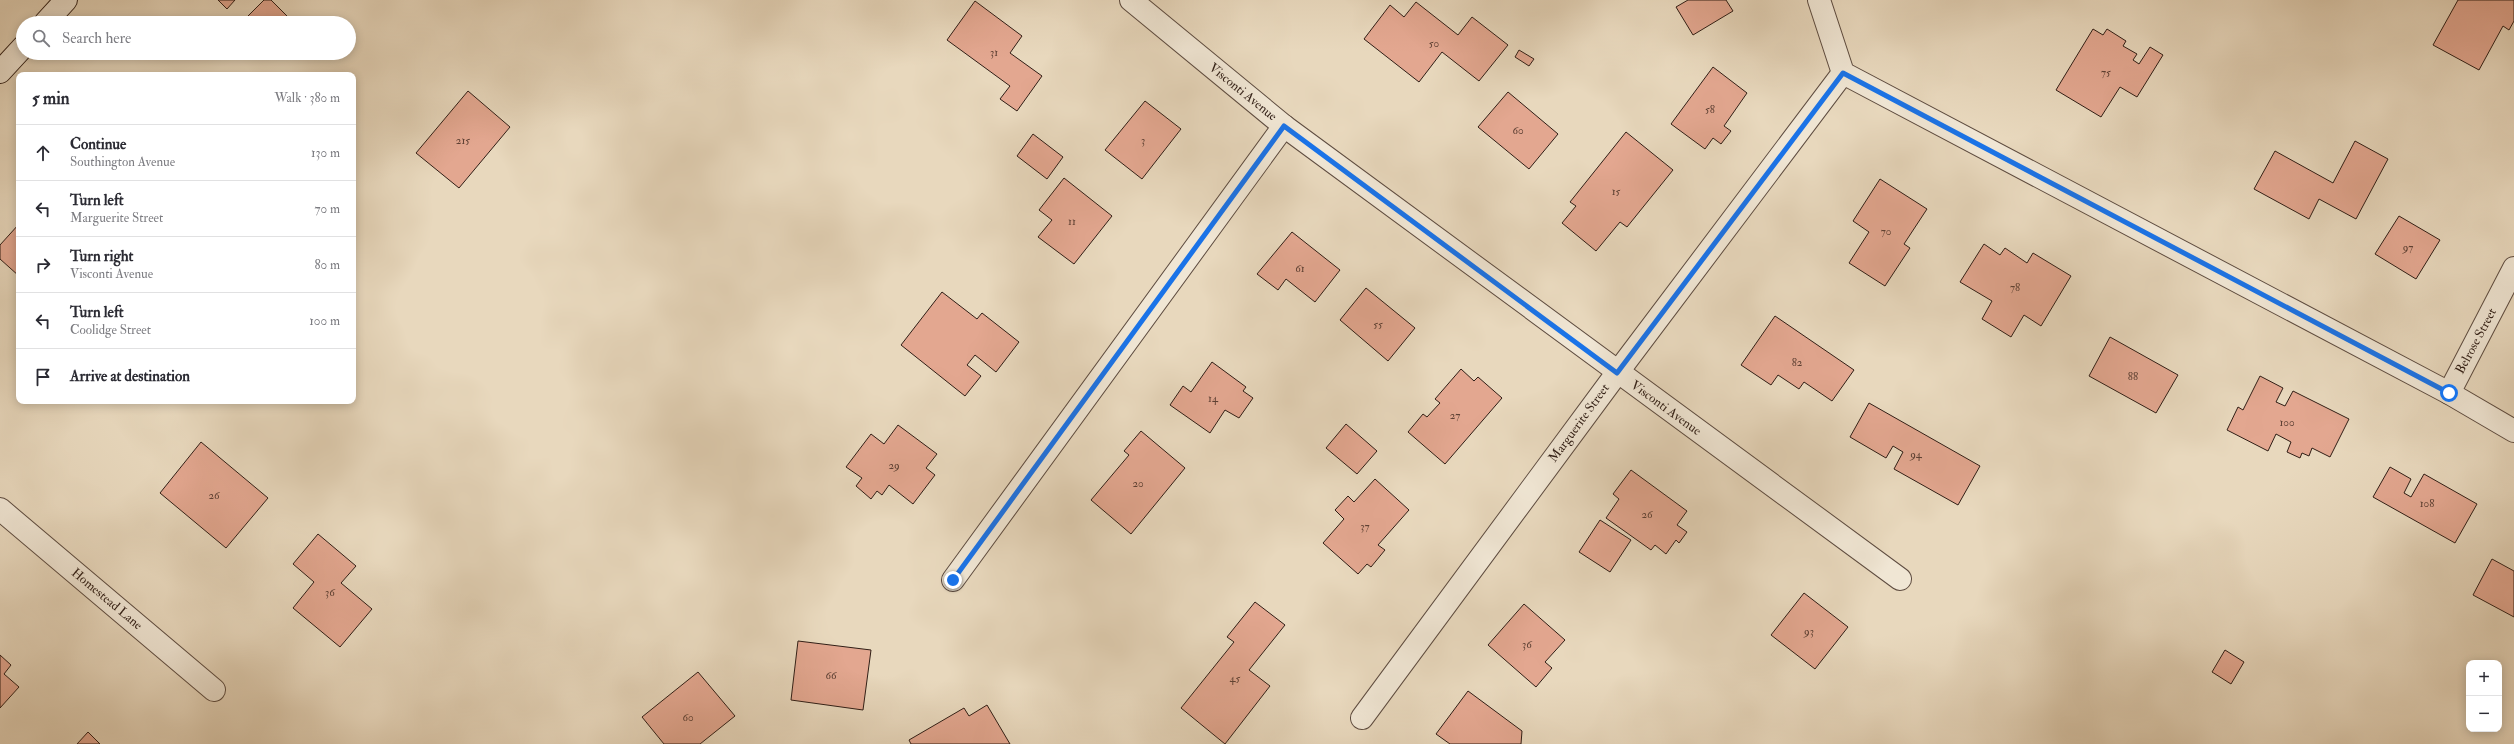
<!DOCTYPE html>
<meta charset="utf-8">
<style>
body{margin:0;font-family:"IM FELL Double Pica",serif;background:#f7f7f7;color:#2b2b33}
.controls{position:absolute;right:12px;bottom:12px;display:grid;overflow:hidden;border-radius:8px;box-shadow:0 2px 10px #0003}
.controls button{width:36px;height:36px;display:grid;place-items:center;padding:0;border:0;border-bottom:1px solid #e1e1e2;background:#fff;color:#2b2b33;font:20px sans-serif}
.stop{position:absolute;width:12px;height:12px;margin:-9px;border:3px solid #1a73e8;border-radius:50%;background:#fff}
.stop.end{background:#1a73e8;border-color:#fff;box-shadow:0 1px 4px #0008}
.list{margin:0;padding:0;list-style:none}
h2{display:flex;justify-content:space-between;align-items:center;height:52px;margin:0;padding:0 16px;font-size:17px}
h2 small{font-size:13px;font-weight:400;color:#7c7c81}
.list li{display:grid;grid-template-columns:26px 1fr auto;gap:12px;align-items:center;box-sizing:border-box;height:56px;padding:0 16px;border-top:1px solid #e1e1e2}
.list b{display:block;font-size:15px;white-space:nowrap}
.list p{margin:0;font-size:13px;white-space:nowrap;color:#7c7c81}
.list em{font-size:13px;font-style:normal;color:#7c7c81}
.icon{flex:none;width:22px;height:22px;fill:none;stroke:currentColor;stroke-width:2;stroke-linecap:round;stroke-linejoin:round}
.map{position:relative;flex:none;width:2514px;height:744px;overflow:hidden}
.search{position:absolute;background:#fff;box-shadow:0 2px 10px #0003;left:16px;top:16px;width:340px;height:44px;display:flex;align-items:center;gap:10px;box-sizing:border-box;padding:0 14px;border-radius:22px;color:#7c7c81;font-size:15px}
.panel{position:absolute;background:#fff;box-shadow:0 2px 10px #0003;left:16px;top:72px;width:340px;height:332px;border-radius:8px}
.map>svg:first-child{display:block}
</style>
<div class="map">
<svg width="2514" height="744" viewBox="0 0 2514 744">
<rect width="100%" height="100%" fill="#e8d8bd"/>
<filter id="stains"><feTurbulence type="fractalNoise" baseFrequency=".005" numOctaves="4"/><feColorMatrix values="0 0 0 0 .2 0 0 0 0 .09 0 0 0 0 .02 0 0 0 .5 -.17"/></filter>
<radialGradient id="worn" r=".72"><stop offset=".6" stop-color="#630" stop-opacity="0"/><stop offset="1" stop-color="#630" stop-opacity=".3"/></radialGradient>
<g fill="#e3a790" stroke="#301e16">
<polygon points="218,0 235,0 227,9"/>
<polygon points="264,0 271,0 294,23 241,23"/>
<polygon points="1688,0 1726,0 1733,11 1693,35 1676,7"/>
<polygon points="2458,0 2514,0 2514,21 2509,30 2503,26 2479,70 2433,45"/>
<polygon points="975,1 1022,36 1010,53 1042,76 1017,111 1000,99 1010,86 947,40"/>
<polygon points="1416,2 1458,35 1472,17 1508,45 1479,81 1442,52 1419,82 1364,39 1390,5 1404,17"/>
<polygon points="2093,29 2103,35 2107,29 2126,41 2123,46 2137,54 2133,60 2139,64 2150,47 2163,55 2137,97 2120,87 2101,117 2056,90"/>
<polygon points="1519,50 1534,59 1529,66 1515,57"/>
<polygon points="1713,67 1747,93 1724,126 1731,131 1721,144 1713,138 1705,149 1671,124"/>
<polygon points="468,91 510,127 459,188 416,153"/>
<polygon points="1508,92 1558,134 1529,169 1478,127"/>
<polygon points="1145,101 1181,129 1142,179 1105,150"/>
<polygon points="1626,132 1673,170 1627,227 1620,222 1596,251 1562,223 1576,206 1570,202"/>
<polygon points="1033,134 1063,157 1047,179 1017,156"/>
<polygon points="2355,141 2388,159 2356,219 2319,199 2309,219 2254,189 2275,151 2333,183"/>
<polygon points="1064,178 1112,216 1074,264 1038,237 1052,220 1039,210"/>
<polygon points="1880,179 1927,209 1904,244 1910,248 1885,286 1849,263 1869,232 1853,221"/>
<polygon points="2399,216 2440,240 2416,279 2375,254"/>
<polygon points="19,224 19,276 0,259 0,245"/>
<polygon points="1292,232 1340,270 1315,302 1286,279 1278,290 1257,274"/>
<polygon points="1984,244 2000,255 2005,248 2027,263 2033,253 2071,276 2041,326 2024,315 2011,337 1982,319 1992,301 1960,282"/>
<polygon points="1366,288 1415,328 1388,361 1340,320"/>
<polygon points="942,292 977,319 982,313 1019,342 996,372 975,355 967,365 981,376 965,396 901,345"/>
<polygon points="1775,316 1854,370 1832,401 1804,382 1799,389 1778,375 1771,385 1741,365"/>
<polygon points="2110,337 2178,375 2156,413 2089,376"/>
<polygon points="1212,362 1246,387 1243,391 1253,398 1239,418 1225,410 1210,433 1170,405 1183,386 1191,392"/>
<polygon points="1461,369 1474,381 1478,377 1502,398 1445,464 1408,432 1423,414 1427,417 1440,403 1435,399"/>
<polygon points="2260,376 2283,388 2276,402 2285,406 2293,391 2349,419 2330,457 2312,448 2309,456 2302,453 2300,458 2287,452 2291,442 2276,434 2268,451 2227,430 2238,407 2243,410"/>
<polygon points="1869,403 1980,466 1958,505 1894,469 1903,452 1893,446 1886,458 1850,437"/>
<polygon points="1346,424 1377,451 1357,474 1326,448"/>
<polygon points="898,425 937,454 926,468 935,475 913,504 889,485 882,495 877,491 871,499 856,486 862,478 846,467 871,434 884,444"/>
<polygon points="1141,431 1185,468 1131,534 1091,500 1129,455 1124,451"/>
<polygon points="201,442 268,498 226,548 160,493"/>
<polygon points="2390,467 2411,479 2404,493 2411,497 2424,474 2477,504 2455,543 2373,497"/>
<polygon points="1631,470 1687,511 1677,525 1687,532 1679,543 1676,540 1666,554 1655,545 1651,550 1606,518 1619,499 1613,494"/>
<polygon points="1375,479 1409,510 1378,545 1385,550 1371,567 1367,564 1358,574 1323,543 1344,519 1335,510 1348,496 1354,502"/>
<polygon points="1600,520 1631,540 1610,572 1579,552"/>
<polygon points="318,534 356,566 341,583 372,609 340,647 293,608 314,582 293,564"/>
<polygon points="2492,559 2514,571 2514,617 2473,595"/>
<polygon points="1804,593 1848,627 1815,669 1771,635"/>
<polygon points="1255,602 1285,625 1249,670 1270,686 1225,744 1181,708 1234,642 1227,637"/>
<polygon points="1524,604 1565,640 1545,662 1552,668 1536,687 1488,645"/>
<polygon points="798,641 871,650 863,710 791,700"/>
<polygon points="2225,650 2244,662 2231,684 2212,672"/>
<polygon points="0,655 11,665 4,674 19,687 0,708"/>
<polygon points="698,672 735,716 700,744 664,744 642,717"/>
<polygon points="1468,691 1522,731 1521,744 1450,744 1436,734"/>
<polygon points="987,705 1010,744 911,744 909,740 964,708 969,716"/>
<polygon points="88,732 100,744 77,744"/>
</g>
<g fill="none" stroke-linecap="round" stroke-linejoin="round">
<g stroke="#5e4c40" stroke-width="24">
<g id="street">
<polyline points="1131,0 1284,126 1900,579"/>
<polyline points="1819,0 1843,73 2449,393 2514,431"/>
<polyline points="2449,393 2514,268"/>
<polyline points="0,509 214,690"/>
<polyline points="953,580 1284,126"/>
<polyline points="1362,718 1617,373 1843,73"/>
</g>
</g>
<g stroke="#301e16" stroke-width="24">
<g id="secondary">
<polyline points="45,23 66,0"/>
<polyline points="0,72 23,47"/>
</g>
</g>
<use href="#street" stroke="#f0e6d4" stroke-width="22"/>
<use href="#secondary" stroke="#f0e6d4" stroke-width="22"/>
</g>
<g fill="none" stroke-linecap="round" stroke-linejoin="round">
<polyline stroke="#1a73e8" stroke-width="5" points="953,580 1284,126 1617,373 1843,73 2449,393"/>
</g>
<g text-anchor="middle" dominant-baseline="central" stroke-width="3" stroke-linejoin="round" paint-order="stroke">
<g font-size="11" fill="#5d4034">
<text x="1434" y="43">50</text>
<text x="994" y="52">31</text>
<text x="2106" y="72">75</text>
<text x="1710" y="109">58</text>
<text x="1518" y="130">60</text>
<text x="463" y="140">215</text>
<text x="1143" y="140">3</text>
<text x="1616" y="191">15</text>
<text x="1072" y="221">11</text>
<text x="1886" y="231">70</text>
<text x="2408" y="247">97</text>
<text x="1300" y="268">61</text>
<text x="2015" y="287">78</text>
<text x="1378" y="324">55</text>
<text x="1797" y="362">82</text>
<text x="2133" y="376">88</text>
<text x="1213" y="398">14</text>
<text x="1455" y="415">27</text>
<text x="2287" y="422">100</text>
<text x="1916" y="454">94</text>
<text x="894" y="465">29</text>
<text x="1138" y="483">20</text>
<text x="214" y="495">26</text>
<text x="2427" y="503">108</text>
<text x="1647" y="514">26</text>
<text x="1365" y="526">37</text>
<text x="330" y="592">36</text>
<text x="1809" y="631">93</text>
<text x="1527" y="644">36</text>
<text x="831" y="675">66</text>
<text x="1235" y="678">45</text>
<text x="688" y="717">60</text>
</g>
<g font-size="13" fill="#301e16" stroke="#f0e6d4">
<text transform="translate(1243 92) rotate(39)">Visconti Avenue</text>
<text transform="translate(2476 341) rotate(-62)">Belrose Street</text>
<text transform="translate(1666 408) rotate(36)">Visconti Avenue</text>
<text transform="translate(1579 423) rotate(-54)">Marguerite Street</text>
<text transform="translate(107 599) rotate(40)">Homestead Lane</text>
</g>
</g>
<rect width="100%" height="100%" filter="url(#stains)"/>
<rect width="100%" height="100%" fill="url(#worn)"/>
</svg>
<div class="controls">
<button>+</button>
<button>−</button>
</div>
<div class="stop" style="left:2449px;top:393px"></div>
<div class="stop end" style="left:953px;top:580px"></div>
<div class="search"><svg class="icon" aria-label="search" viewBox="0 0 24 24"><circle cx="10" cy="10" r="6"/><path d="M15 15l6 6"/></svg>Search here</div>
<section class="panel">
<h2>5 min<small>Walk · 380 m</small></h2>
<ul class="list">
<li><svg class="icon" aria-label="ahead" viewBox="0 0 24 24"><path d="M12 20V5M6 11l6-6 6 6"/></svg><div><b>Continue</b><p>Southington Avenue</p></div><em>130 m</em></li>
<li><svg class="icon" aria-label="left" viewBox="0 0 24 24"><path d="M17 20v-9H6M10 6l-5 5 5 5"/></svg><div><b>Turn left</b><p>Marguerite Street</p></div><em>70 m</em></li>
<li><svg class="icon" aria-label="right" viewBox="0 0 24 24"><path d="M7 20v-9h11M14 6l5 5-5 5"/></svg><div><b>Turn right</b><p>Visconti Avenue</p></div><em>80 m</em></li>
<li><svg class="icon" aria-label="left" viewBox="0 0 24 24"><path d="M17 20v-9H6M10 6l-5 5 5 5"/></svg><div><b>Turn left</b><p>Coolidge Street</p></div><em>100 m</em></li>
<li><svg class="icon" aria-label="arrive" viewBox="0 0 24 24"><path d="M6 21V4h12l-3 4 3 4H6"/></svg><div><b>Arrive at destination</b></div></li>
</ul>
</section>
</div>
